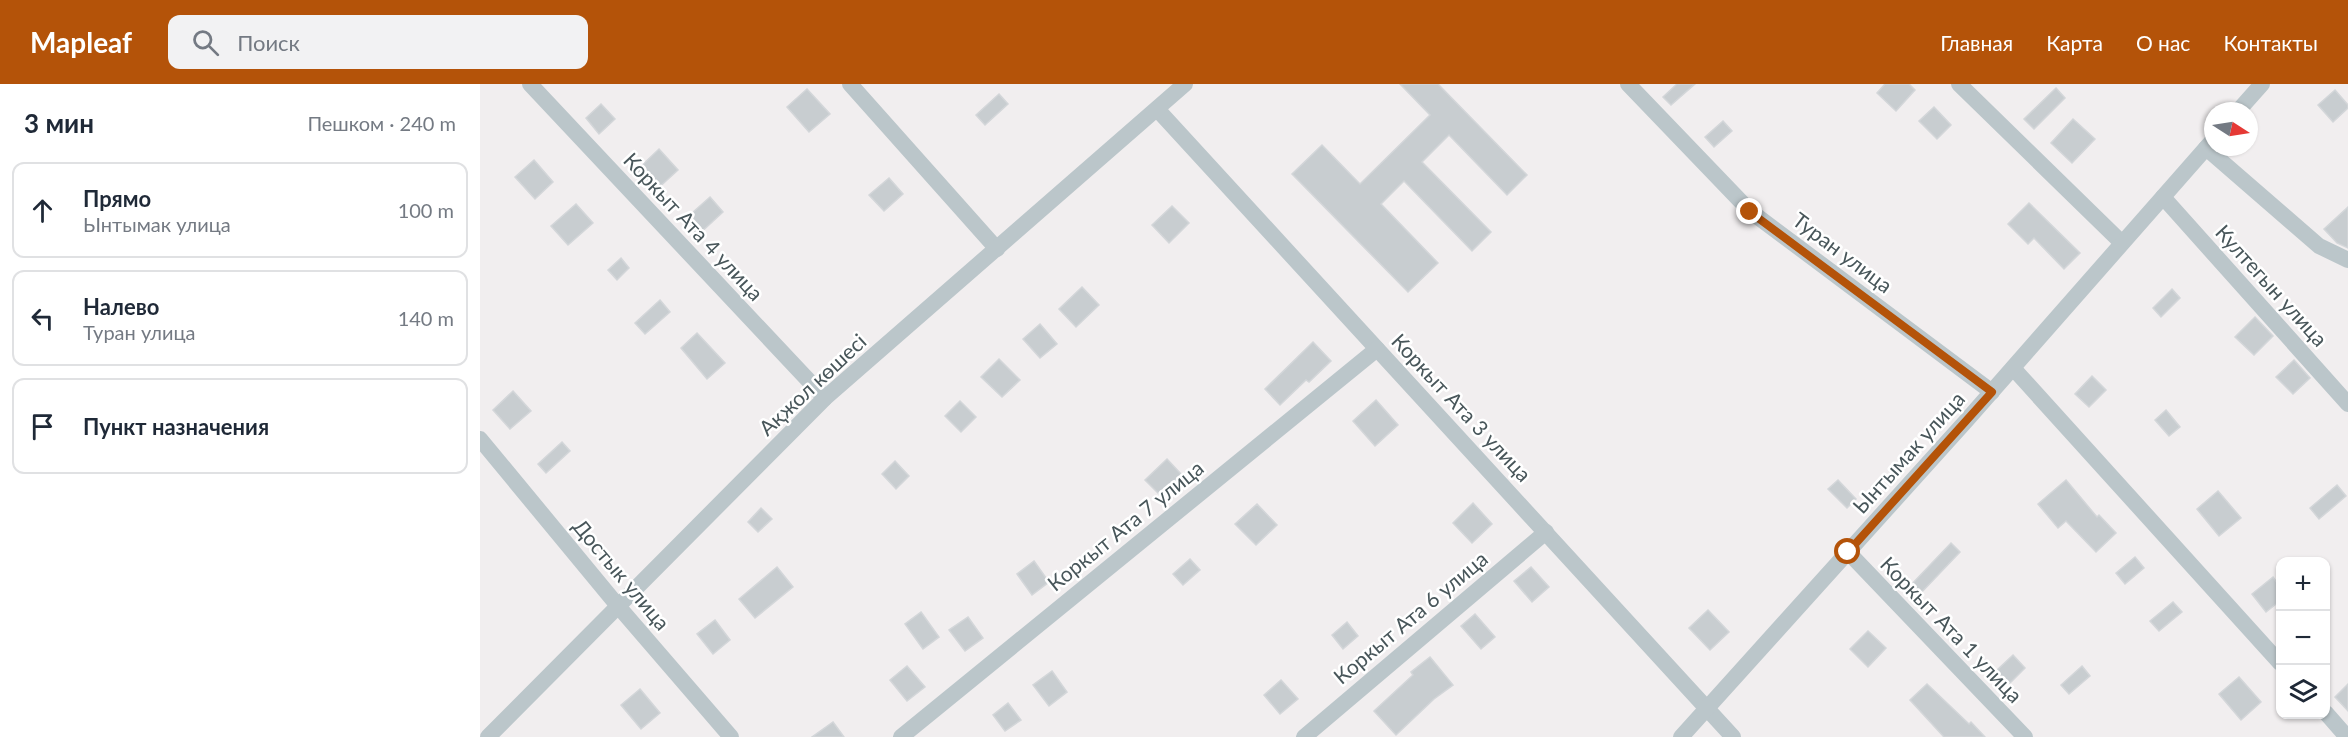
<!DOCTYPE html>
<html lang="ru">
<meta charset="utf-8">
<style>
body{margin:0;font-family:Lato,sans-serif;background:#f2f2f3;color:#1f2937}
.controls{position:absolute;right:18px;bottom:18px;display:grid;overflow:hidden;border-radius:12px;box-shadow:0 2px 4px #0004}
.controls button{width:54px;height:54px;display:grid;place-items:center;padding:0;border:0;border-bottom:2px solid #e0e1e3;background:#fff;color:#1f2937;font:30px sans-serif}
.compass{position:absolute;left:1724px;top:18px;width:54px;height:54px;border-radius:50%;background:#fff;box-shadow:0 2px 4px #0004;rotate:102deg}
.stop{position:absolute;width:18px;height:18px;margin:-14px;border:4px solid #b45309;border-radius:50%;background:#fff}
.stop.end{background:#b45309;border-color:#fff;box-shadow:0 2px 6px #0008}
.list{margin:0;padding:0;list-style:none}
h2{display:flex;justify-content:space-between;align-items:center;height:78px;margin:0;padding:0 24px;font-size:26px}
h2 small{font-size:20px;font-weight:400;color:#747a83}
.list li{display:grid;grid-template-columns:39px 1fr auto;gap:18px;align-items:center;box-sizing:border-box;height:96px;margin:0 12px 12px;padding:0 12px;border:2px solid #e0e1e3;border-radius:12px}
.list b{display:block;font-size:22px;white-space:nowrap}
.list p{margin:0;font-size:20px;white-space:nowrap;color:#747a83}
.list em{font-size:20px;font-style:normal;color:#747a83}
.icon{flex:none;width:33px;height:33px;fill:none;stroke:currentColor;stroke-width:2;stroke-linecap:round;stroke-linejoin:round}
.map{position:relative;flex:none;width:1868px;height:653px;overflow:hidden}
header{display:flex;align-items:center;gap:36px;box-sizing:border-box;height:84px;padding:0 30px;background:#b45309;color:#fff}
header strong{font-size:28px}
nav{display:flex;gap:33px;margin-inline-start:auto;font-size:21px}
.search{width:420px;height:54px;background:#f2f2f3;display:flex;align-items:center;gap:15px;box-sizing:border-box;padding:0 21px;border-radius:12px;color:#747a83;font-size:22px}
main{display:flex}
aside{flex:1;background:#fff}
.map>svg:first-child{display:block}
</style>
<header>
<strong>Mapleaf</strong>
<div class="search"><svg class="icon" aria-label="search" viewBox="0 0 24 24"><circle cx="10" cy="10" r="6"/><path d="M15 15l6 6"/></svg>Поиск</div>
<nav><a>Главная</a><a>Карта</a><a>О нас</a><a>Контакты</a></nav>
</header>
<main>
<aside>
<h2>3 мин<small>Пешком · 240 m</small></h2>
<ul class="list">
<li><svg class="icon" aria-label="ahead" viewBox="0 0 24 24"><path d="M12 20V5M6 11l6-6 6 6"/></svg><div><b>Прямо</b><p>Ынтымак улица</p></div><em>100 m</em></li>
<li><svg class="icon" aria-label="left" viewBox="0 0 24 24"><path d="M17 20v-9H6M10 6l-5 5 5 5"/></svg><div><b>Налево</b><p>Туран улица</p></div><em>140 m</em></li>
<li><svg class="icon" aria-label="arrive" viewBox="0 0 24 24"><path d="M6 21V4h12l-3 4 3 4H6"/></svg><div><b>Пункт назначения</b></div></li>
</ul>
</aside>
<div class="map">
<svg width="1868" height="653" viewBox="0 0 1868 653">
<rect width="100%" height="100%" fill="#f1eeef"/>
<g fill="#c8cdd0" stroke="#d3d6d9" stroke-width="1.5">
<polygon points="920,0 958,0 1047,91 1027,111 969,51 942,78 1011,148 992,167 924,97 901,120 958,179 928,208 812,90 842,61 880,100 950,31"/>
<polygon points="1197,0 1215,0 1191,21 1183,13"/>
<polygon points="1405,0 1429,0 1435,6 1416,27 1397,9"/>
<polygon points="1576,4 1585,14 1554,45 1544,35"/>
<polygon points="327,5 350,30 329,48 307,23"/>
<polygon points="1855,6 1868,21 1868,24 1853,38 1838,21"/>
<polygon points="519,10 528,20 505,41 496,31"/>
<polygon points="121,20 135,35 119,50 106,34"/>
<polygon points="1454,23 1471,41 1457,55 1439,37"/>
<polygon points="1593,35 1615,55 1592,79 1571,59"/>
<polygon points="1243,37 1252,47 1234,63 1225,53"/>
<polygon points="179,65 198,86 175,107 157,86"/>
<polygon points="54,76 73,98 55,115 35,93"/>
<polygon points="409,94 423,110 404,127 389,111"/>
<polygon points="230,113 243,128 217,152 203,137"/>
<polygon points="1549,119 1600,169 1584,185 1554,154 1548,160 1528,140"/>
<polygon points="96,120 113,139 88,161 71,142"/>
<polygon points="692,122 709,139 689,159 672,141"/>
<polygon points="1868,123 1868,164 1857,159 1844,145"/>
<polygon points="141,174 149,184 137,196 128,186"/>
<polygon points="602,203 619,221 596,243 579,225"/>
<polygon points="1692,205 1700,214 1681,233 1673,224"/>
<polygon points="180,216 190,228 165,250 155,239"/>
<polygon points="1775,233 1793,252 1774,271 1755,253"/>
<polygon points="560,240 577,260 560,274 543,255"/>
<polygon points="217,249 245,279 227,295 201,264"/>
<polygon points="833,258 851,277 829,298 826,296 800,321 785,305"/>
<polygon points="519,275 540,296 522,313 501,293"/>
<polygon points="1814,276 1830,294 1813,310 1796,293"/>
<polygon points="1612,292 1626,306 1609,323 1595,310"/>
<polygon points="33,307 51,327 30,345 13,326"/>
<polygon points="896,316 918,341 895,362 873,337"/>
<polygon points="480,317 496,333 481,348 465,332"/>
<polygon points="1686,326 1700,343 1689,352 1675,336"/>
<polygon points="82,358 90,367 66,389 58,380"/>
<polygon points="687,375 701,390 680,411 665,396"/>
<polygon points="415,377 429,392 416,405 402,390"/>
<polygon points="1358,396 1376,415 1367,424 1348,405"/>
<polygon points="1586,396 1617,433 1619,431 1636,449 1616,468 1586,437 1578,444 1558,420"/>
<polygon points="1857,401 1866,412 1839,435 1830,424"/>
<polygon points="1738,407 1761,434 1739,452 1717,425"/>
<polygon points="993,419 1012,440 992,459 973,439"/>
<polygon points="777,420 797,441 776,461 755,440"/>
<polygon points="281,424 292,435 278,448 268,438"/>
<polygon points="1471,459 1480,468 1439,511 1430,502"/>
<polygon points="1655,473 1664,484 1645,500 1636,489"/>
<polygon points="710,475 720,486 703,501 693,490"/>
<polygon points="554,477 569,498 552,511 537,490"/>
<polygon points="297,483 313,503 275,534 259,515"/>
<polygon points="1051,483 1069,503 1052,518 1034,497"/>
<polygon points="1793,493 1800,503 1800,517 1786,528 1772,510"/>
<polygon points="1693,518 1702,528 1679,547 1670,537"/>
<polygon points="1228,526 1249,548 1230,566 1209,544"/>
<polygon points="441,528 459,553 443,565 425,540"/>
<polygon points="995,530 1015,553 1001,565 981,542"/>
<polygon points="488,533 503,554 485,567 469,546"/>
<polygon points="235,536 250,556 233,570 217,550"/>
<polygon points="867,538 878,552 863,565 852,551"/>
<polygon points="1388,547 1406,564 1388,583 1370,565"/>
<polygon points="1533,571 1545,584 1529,600 1516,587"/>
<polygon points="950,573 973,601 954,615 916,651 894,627 933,591 931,588"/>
<polygon points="427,582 445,603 427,617 410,596"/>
<polygon points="1602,582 1610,592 1589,610 1581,601"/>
<polygon points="572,587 587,608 569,622 553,601"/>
<polygon points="1759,593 1781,618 1761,636 1739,610"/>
<polygon points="801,596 818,615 800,630 784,611"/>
<polygon points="1447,600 1489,640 1491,638 1505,653 1464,653 1430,616"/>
<polygon points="1868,600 1868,627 1855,613"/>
<polygon points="160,605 180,629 161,645 141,621"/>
<polygon points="528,619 541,636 525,647 513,631"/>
<polygon points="353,638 364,653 332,653"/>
</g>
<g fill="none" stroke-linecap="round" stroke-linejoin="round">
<g stroke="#bbc6ca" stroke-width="16">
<polyline points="50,0 345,314"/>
<polyline points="370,0 517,165"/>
<polyline points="1148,0 1270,127 1512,308"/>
<polyline points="1479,0 1642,159"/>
<polyline points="677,25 1253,653"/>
<polyline points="1758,27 1782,0"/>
<polyline points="1726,64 1839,162 1868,176"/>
<polyline points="1683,113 1868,320"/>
<polyline points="1533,284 1800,579"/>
<polyline points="0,355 138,522 251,653"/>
<polyline points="1368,468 1545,653"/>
<polyline points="1846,629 1867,653"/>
<polyline points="8,653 345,314 705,0"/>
<polyline points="421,653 897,265"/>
<polyline points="824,653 1066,448"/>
<polyline points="1201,653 1486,337 1733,56"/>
</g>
</g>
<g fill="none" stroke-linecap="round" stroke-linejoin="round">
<polyline stroke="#b45309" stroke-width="8" points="1270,128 1512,308 1368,468"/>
</g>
<g text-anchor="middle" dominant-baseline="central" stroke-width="5" stroke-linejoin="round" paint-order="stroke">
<g font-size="21" fill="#48565a" stroke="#fff">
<text transform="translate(214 142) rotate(47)">Коркыт Ата 4 улица</text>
<text transform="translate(1363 168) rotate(37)">Туран улица</text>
<text transform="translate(1792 201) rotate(48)">Култегын улица</text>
<text transform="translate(332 300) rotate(-43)">Ақжол көшесі</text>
<text transform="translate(982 323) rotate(47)">Коркыт Ата 3 улица</text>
<text transform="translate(1428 368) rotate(-48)">Ынтымак улица</text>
<text transform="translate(645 441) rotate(-39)">Коркыт Ата 7 улица</text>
<text transform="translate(142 490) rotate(50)">Достык улица</text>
<text transform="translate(930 533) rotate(-40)">Коркыт Ата 6 улица</text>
<text transform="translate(1472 545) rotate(46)">Коркыт Ата 1 улица</text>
</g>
</g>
</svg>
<div class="controls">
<button>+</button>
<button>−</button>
<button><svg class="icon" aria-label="layers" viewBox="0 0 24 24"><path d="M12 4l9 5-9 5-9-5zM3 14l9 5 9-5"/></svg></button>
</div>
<svg class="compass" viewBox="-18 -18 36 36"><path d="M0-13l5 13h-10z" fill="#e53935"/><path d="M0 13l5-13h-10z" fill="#747a83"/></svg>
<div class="stop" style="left:1368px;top:468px"></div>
<div class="stop end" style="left:1270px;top:128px"></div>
</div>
</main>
